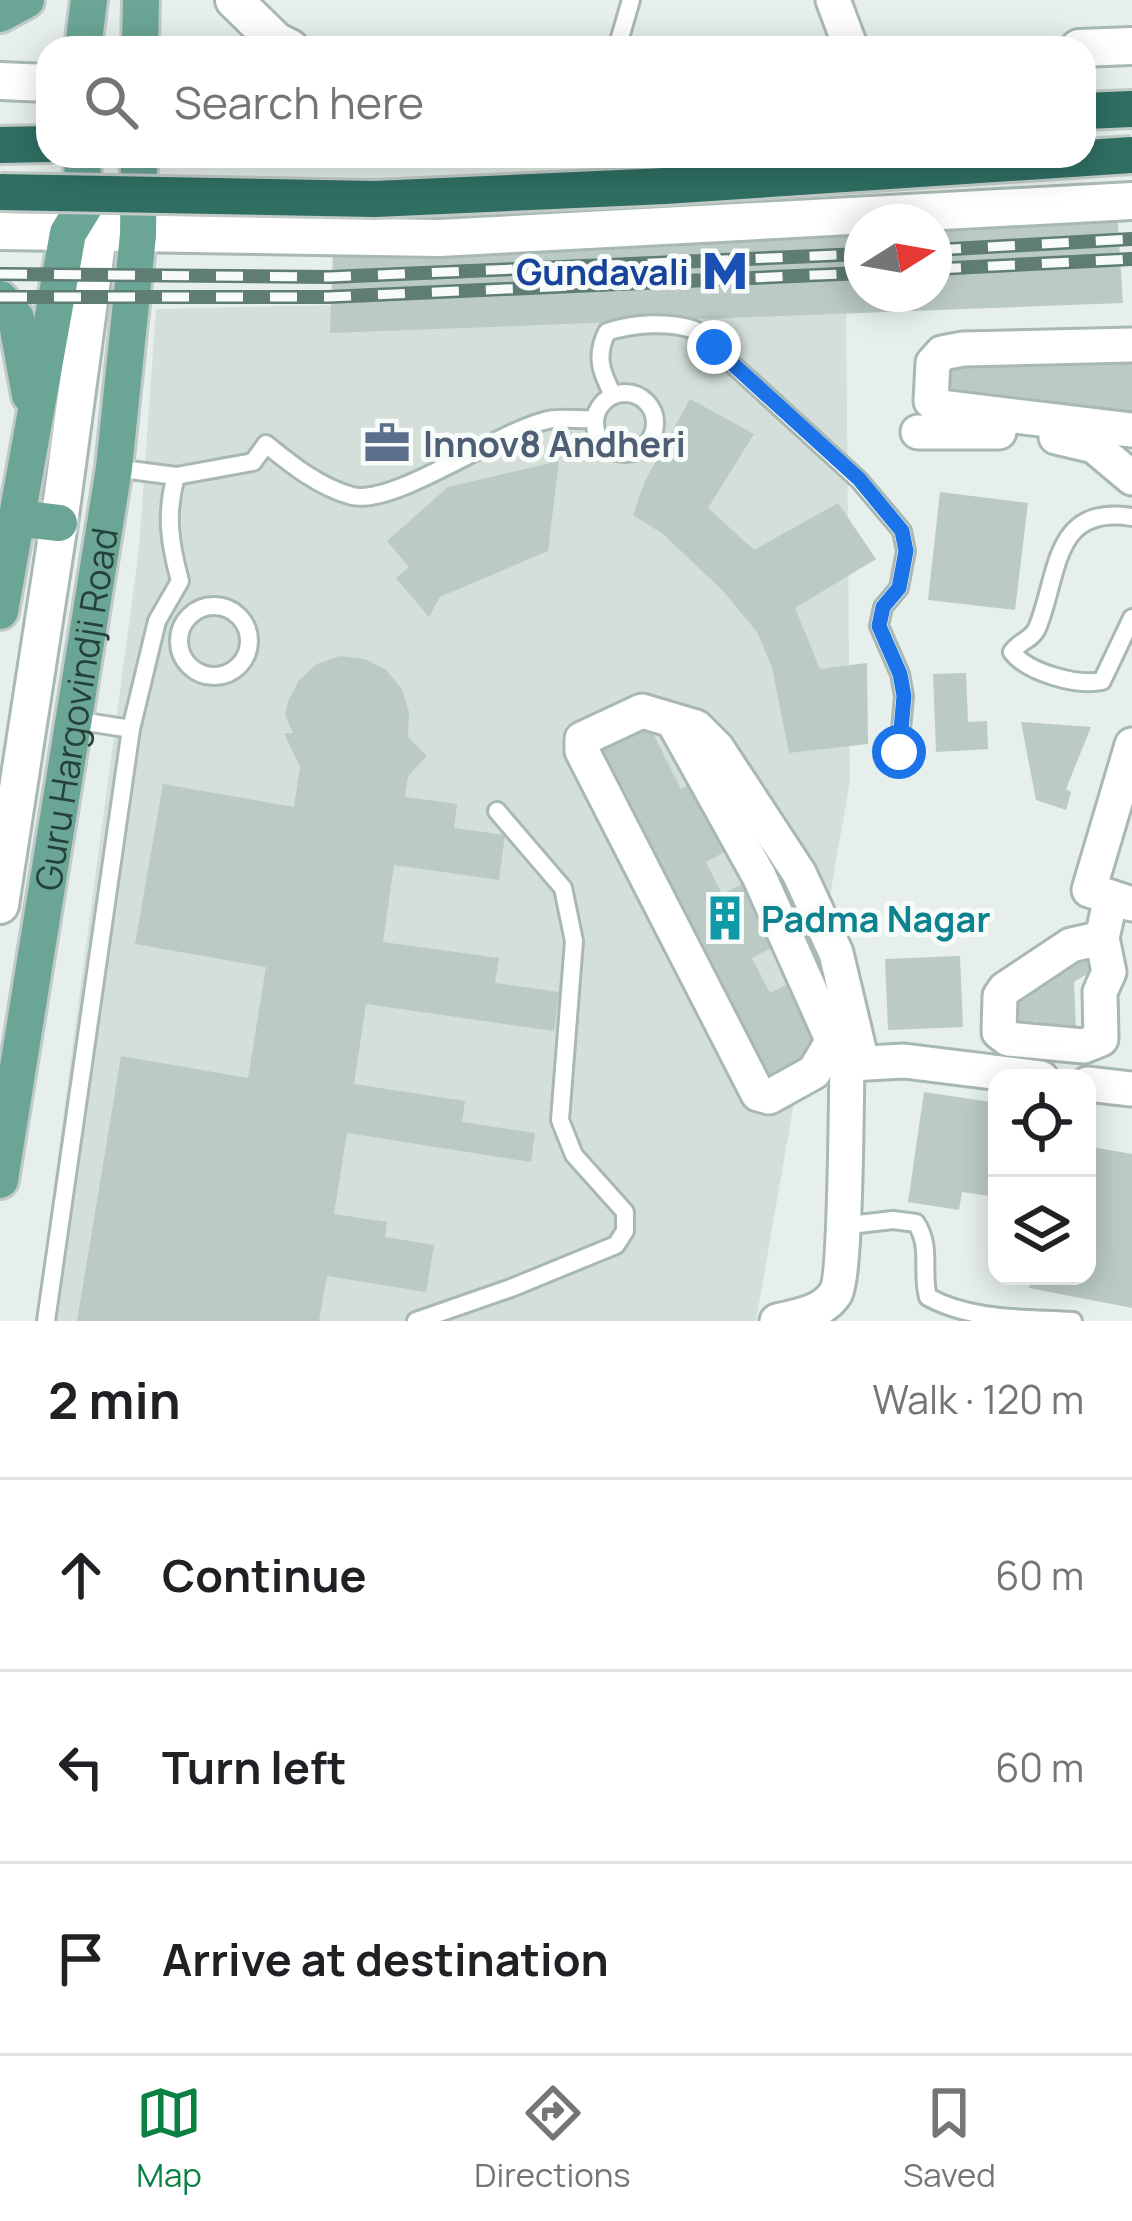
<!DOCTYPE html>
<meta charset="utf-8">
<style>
body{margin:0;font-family:Manrope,sans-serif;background:#f2f2f2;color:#202124}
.controls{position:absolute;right:36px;bottom:36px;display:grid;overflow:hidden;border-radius:24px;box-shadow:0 6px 30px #0003}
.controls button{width:108px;height:108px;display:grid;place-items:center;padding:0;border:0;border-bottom:3px solid #e0e0e0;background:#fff;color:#202124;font:60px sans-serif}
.compass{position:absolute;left:844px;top:204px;width:108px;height:108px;border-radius:50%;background:#fff;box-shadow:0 6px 30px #0003;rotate:79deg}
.stop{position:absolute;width:36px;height:36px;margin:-27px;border:9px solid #1a73e8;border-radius:50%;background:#fff}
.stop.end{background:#1a73e8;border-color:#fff;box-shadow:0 3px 12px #0008}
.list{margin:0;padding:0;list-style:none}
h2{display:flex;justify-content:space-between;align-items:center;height:156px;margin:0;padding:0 48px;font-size:51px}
h2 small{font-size:39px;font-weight:400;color:#757577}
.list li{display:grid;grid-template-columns:78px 1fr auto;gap:36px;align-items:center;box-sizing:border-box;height:192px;padding:0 48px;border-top:3px solid #e0e0e0}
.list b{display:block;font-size:45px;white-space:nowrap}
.list em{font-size:39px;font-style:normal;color:#757577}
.icon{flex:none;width:66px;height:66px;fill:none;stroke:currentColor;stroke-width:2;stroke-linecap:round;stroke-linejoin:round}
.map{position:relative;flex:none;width:1132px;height:1321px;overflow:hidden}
.search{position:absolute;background:#fff;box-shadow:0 6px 30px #0003;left:36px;right:36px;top:36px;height:132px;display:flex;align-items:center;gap:30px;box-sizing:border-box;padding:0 42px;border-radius:36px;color:#757577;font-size:45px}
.sheet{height:732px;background:#fff}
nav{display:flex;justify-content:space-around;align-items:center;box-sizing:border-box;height:168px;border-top:3px solid #e0e0e0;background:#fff;font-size:33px;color:#757577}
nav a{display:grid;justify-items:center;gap:6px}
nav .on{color:#0b8043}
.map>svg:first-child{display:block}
</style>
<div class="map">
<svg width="1132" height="1321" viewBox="0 0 1132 1321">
<rect width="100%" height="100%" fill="#e6efeb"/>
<polygon fill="#d4dfda" points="846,294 850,781 756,1321 36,1321 139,549 156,309"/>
<g fill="#bbcac4">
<polygon points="1117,211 1123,303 330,333 333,252 862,225 862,294 934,294 934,221"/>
<polygon points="1132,350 1132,415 942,402 944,363"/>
<polygon points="690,399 754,434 708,508 754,550 838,503 876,559 795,608 820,669 867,663 868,744 789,753 772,667 757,632 723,591 663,534 633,515 645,481"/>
<polygon points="559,461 548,551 440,597 429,617 396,578 409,567 387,541 448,487"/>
<polygon points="940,492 1028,503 1015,610 928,600"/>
<polygon points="340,656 365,659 386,670 402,689 409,712 408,737 427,756 408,776 405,797 457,804 454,828 505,835 499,880 394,865 383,942 499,958 495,983 559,992 554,1031 366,1004 354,1084 465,1101 462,1122 535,1133 531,1162 347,1133 334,1214 387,1222 385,1237 434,1245 426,1292 327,1276 319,1321 77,1321 121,1056 248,1078 266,967 135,944 163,784 294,807 300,767 284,733 293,733 285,715 288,701 299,680 317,664"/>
<polygon points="966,673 968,722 987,721 988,749 936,752 933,674"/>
<polygon points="644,715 681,789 700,779 734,847 706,862 722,894 750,880 782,942 752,958 770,993 795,980 827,1043 800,1058 807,1072 767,1092 590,743"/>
<polygon points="1021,722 1091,727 1066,789 1071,792 1066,810 1036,800"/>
<polygon points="1081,949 1092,971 1074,982 1076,1031 1059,1037 1035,1021 1013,1032 1008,997"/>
<polygon points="960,956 963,1027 888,1030 885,959"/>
<polygon points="924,1092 997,1103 997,1197 962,1192 959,1210 908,1202"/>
<polygon points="1087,1146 1132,1154 1132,1308 1029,1288 1031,1276 1087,1276"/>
</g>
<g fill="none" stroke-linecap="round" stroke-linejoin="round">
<g stroke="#a8b8b2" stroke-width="22">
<g id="service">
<polyline points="617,48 631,0"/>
<circle cx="625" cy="423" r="30"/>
<path d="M613,395C601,372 595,356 607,332C633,323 670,321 695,330L859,480L902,531L906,551L899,588L883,607L879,626L900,674L904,696L899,752"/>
<path d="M114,468L176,476L253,462L266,444C292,465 319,487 352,496C395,506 498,431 548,420C563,417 580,420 595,419"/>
<path d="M1132,517C1053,504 1059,573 1038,626C1033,640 1019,641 1012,652C1028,673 1077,686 1102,681L1132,618"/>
<circle cx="214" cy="641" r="35"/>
<polyline points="74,720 131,729"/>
<path d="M841,1226L893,1220L916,1223C932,1247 921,1272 928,1297C972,1321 1025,1318 1073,1321"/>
<path d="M46,1321L131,729L157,621L180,581C170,544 165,514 176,476"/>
<polyline points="416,1321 511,1288 616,1245 625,1231 625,1212 574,1155 560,1120 574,941 563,888 497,811"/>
</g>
</g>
<g stroke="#a8b8b2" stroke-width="39">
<g id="minor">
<polyline points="833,0 851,48"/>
<polyline points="1132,345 963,349 942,353 933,363 931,401 940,407 1132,430"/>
<polyline points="918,432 999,432"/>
<polyline points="1056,437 1094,446 1132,478"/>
<polyline points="673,721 759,876 830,1035 835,1037"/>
<polyline points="1132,745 1089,890 1132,904"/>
<polyline points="1102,938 1071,945 1005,989 1000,996 999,1032 1008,1039 1084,1046 1101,1039 1100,992 1109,972 1102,938 1111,897"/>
<polyline points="854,1029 835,1037 814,1072 769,1097 758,1094 582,751 582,739 642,711 696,727 717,748 799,873 836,953 862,1062"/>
<polyline points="1087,1084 1132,1089"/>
<path d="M777,1321C798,1316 822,1313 835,1294C846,1278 846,1101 847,1068L850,1064L904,1061L1041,1078"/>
</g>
</g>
<g stroke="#a8b8b2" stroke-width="42">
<g id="tertiary">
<polyline points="234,0 276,41 290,48"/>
<polyline points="1079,48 1132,46"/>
<polyline points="0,81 48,83"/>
<polyline points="0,231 439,238 1132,201"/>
<polyline points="0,905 59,523 98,235 88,216"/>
</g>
</g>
<g stroke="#c2cac8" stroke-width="42">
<g id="primary">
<polyline points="0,14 26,0"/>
<polyline points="83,48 89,0"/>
<polyline points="140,48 141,0"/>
<polyline points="0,299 16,318 30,395"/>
<polyline points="16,518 59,523"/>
<polyline points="0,611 68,233 84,207 82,156"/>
<path id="s1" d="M0,1180L114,468L138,235L139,156"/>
</g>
</g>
<g stroke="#c2cac8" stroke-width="42">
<g id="motorway">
<polyline points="1084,111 1132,109"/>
<polyline points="0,145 48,144"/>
</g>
</g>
<use href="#service" stroke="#fff" stroke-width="16"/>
<use href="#minor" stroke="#fff" stroke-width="33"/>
<use href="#tertiary" stroke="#fff" stroke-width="36"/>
<use href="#primary" stroke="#6aa596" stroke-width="36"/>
<use href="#motorway" stroke="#2f6f62" stroke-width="36"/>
<g stroke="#5f7d75" stroke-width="14">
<g id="rail">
<polyline points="934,250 1132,239"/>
<polyline points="934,269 1132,259"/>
<polyline points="0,274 330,277 862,254"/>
<polyline points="0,297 328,297 862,273"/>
</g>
</g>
<use href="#rail" stroke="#f7fbf9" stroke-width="9" stroke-dasharray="27" stroke-linecap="butt"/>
<g stroke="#c2cac8" stroke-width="42" stroke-linecap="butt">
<polyline id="motorway-bridge" points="0,192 375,199 665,186 1132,155"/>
</g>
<use href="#motorway-bridge" stroke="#2f6f62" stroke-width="36"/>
</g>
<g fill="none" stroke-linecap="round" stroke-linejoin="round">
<polyline stroke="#1a73e8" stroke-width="15" points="714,347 859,479 902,531 906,551 899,588 883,607 879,626 900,674 904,696 899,752"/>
</g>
<defs>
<g id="metro-bare" transform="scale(3.6)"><path d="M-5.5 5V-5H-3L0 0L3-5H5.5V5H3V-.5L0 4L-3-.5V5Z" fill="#1a4fb4" stroke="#f7fbf9" stroke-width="2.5" paint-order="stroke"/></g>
<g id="office-bare" transform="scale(3.6)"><path d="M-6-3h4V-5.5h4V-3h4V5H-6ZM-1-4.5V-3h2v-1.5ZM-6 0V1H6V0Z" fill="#5c6f8a" stroke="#f7fbf9" stroke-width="2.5" paint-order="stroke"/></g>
<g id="building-bare" transform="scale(3.6)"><path d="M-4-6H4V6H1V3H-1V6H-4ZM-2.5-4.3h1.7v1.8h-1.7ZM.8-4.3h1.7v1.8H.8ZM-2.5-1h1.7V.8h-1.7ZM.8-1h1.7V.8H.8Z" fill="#0f9aa8" stroke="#f7fbf9" stroke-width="2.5" paint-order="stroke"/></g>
</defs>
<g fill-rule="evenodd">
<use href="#metro-bare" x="725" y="271"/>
<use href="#office-bare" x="387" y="443"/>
<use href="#building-bare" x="725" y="918"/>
</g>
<g text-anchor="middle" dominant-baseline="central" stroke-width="10" stroke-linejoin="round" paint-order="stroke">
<g font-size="36" font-weight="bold" fill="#164399" stroke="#f7fbf9" text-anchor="end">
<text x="689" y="271">Gundavali</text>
</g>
<g font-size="36" font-weight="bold" fill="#4e5e75" stroke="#f7fbf9" text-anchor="start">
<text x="423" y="443">Innov8 Andheri</text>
</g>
<g font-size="36" fill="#24423a" stroke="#f7fbf9">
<text stroke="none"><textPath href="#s1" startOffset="477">Guru Hargovindji Road</textPath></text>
</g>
<g font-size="36" font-weight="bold" fill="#0d838f" stroke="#f7fbf9" text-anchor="start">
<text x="761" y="918">Padma Nagar</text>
</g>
</g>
</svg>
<div class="controls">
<button><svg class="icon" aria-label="locate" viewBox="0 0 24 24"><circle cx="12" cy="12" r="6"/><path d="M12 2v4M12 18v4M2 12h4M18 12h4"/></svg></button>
<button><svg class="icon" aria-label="layers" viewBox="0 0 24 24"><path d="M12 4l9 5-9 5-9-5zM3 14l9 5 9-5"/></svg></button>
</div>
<svg class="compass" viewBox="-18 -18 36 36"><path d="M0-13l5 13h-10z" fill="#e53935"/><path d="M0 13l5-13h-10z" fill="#757577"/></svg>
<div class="stop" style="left:899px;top:752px"></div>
<div class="stop end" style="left:714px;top:347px"></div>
<div class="search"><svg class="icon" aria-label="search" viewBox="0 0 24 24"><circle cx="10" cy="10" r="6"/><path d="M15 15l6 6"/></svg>Search here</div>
</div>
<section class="sheet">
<h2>2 min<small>Walk · 120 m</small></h2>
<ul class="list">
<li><svg class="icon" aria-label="ahead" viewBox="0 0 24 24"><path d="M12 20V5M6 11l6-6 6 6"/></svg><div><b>Continue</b></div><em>60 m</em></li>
<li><svg class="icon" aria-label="left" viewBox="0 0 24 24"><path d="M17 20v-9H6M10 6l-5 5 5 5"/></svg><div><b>Turn left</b></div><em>60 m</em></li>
<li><svg class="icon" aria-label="arrive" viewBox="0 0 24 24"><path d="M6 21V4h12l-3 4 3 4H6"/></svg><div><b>Arrive at destination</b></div></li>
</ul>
</section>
<nav>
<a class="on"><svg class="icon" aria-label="map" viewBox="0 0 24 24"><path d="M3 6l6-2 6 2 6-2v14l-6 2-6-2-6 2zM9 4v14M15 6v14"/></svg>Map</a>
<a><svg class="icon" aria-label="directions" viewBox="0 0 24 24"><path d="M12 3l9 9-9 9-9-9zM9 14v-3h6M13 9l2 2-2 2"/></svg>Directions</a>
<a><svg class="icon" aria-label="saved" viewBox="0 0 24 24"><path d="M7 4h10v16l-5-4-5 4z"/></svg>Saved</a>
</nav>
